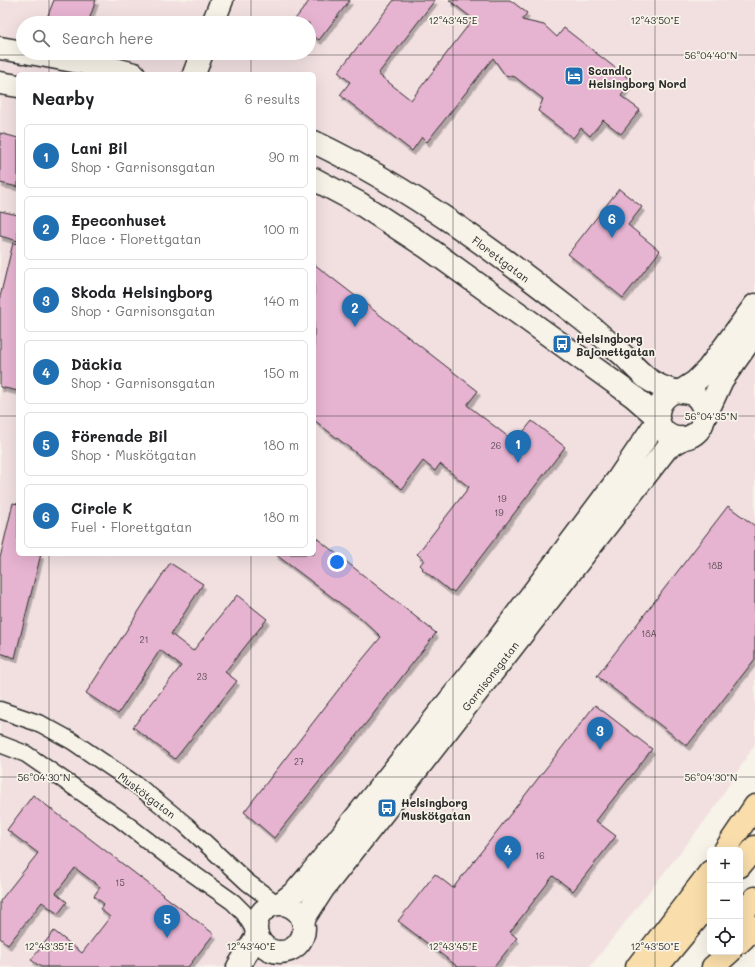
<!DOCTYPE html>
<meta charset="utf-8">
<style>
body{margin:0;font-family:Mali,sans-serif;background:#f6f6f6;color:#202124}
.controls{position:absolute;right:12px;bottom:12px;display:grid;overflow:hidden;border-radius:6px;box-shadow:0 4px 16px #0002}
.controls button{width:36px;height:36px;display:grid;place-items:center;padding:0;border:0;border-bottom:1px solid #e0e0e0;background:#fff;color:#202124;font:20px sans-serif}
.you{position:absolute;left:337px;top:562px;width:14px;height:14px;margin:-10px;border:3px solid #fff;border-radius:50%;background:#1a73e8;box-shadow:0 0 0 6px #1a73e833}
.badge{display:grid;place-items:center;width:26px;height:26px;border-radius:50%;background:#1f6fb2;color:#fff;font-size:13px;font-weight:700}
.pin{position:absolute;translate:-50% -33px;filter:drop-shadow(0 1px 2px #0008)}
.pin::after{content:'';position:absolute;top:21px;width:14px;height:12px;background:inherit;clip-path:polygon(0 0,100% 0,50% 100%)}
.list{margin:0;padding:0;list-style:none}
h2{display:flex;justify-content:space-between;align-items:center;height:52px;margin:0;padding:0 16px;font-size:17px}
h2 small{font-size:13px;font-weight:400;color:#757577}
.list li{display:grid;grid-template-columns:26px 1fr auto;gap:12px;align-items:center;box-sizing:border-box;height:64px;margin:0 8px 8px;padding:0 8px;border:1px solid #e0e0e0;border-radius:6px}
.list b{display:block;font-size:15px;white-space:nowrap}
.list p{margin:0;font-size:13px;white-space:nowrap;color:#757577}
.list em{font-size:13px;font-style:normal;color:#757577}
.icon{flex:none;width:22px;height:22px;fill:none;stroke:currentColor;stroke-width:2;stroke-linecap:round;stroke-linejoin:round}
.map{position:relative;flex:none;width:755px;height:967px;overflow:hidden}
.search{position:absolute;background:#fff;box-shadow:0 4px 16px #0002;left:16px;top:16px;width:300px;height:44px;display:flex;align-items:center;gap:10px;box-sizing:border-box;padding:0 14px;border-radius:22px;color:#757577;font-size:15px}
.panel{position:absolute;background:#fff;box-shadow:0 4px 16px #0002;left:16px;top:72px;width:300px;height:484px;border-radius:6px}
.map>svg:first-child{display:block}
</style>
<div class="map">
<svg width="755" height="967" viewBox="0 0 755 967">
<defs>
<filter id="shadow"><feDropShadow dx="2.5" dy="4.5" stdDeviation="0" flood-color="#0004"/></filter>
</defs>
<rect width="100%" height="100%" fill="#f7f3e8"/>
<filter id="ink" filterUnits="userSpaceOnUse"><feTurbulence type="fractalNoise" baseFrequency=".025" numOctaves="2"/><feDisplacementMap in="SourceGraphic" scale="8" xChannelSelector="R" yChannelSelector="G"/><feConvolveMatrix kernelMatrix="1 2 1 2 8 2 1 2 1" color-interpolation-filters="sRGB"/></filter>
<g filter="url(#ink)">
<path fill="#f2e0e1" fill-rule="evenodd" d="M0,0H755V744L711,813L590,967H0ZM23,23H309V53H23ZM18,74H314V554H18Z"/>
<g fill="#e6b3d0" stroke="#2b2b2b" filter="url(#shadow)">
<polygon points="54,0 96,0 88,23 55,23 46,20"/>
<polygon points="310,0 350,0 319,40 309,33 309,23 292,23"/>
<polygon points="394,0 435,0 378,74 411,100 473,19 449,0 510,0 527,13 522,20 544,25 557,37 564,28 632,81 621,96 640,110 621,134 603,120 590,136 581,128 573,138 538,111 543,99 515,77 505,75 493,58 427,142 422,137 412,151 340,95 350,82 338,72"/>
<polygon points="0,133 18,138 18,187 0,183"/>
<polygon points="619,189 642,207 628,225 660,251 623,298 568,254"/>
<polygon points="0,211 18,215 18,241 0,236"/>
<polygon points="13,243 18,244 18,391 0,387 0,297"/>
<polygon points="314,264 478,391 467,405 515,442 532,421 565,447 454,592 451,590 450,591 422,569 423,568 420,565 424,560 417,554 469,487 440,464 435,471 423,461 402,489 314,420"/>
<polygon points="13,503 18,504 18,554 41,554 15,658 0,653 0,558"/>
<polygon points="728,506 755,526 755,659 687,746 597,676"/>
<polygon points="314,536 436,633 371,717 274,838 244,812 352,672 381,637 361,618 341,604 275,554 314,554"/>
<polygon points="170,563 203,584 171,634 193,651 237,595 267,619 225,672 237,681 175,759 133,727 181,666 160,650 118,714 86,693"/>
<polygon points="595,705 652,749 596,821 616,836 573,891 553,876 510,932 517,938 494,967 458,967 398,921 435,874 453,888"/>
<polygon points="33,795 214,934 188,967 41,967 31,960 54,931 82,953 110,917 100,909 104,904 94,896 100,887 75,868 56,893 67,902 58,914 42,902 8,945 0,938 0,901 38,853 7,830"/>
</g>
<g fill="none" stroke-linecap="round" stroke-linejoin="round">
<g stroke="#2b2b2b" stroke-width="19">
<g id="street">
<polyline points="0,710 41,724 72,741 138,786 186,825 247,882 270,899 278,904"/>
<polyline points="0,744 26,754 120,819 165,854 233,902 244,913 256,933"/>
</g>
</g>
<g stroke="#2b2b2b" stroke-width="25">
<g id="secondary">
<polyline points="213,23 222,0"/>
<polyline points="0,48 23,52"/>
<polyline points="30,53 111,68 134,74"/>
<polyline points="194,74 202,53"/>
<polyline points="0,83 18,86"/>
<path d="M314,142C411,188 499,254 583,320C597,331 610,344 624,356C632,364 639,372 648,379C655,384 666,389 675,391C685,393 693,391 699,400C710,414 702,435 685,438C656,442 646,403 676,391"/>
<polyline points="314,179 359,203 428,248 633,396 657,417"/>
<polyline points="681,391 695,382 708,369 755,305"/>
<polyline points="704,419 722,380 755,333"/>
<polyline points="281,903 296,891 308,877 493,646 618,479 658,420"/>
<circle cx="280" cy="928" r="24"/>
<polyline points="303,920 323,889 387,808 667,448 684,438"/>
<polyline points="238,967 257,936"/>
</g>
</g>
<g stroke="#2b2b2b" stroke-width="25">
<g id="highway">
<polyline points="725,850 755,806"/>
<polyline points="740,866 755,847"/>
<polyline points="740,917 755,898"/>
<polyline points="740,942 755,927"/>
<polyline points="637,967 710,872"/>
<polyline points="657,967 710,903"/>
<polyline points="713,967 730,952"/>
</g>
</g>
<use href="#street" stroke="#f7f3e8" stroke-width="16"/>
<use href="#secondary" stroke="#f7f3e8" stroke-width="22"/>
<use href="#highway" stroke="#f9ddab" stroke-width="22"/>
</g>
</g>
<path fill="none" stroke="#2b2b2b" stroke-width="1" stroke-opacity="0.45" d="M49,0V23M251,0V23M453,0V967M655,0V967M49,53V74M251,53V74M0,55H755M0,416H18M314,416H755M49,554V967M251,554V967M0,777H755"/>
<defs>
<g id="hotel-square" transform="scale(1)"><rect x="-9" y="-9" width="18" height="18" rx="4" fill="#1f6fb2" stroke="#f7f3e8"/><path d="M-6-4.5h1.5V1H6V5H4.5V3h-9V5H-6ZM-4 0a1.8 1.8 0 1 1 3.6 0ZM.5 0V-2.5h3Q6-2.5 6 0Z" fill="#fff"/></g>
<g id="bus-square" transform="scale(1)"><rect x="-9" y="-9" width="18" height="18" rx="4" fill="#1f6fb2" stroke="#f7f3e8"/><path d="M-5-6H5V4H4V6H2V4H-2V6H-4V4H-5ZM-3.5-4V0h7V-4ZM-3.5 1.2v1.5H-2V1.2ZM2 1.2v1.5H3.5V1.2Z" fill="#fff"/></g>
</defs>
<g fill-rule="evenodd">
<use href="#hotel-square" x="574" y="76"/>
<use href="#bus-square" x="562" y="344"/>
<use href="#bus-square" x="387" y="808"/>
</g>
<g text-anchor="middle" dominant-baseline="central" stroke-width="3.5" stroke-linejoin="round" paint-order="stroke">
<g font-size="9" fill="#5a4d54">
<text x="496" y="445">26</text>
<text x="502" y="498">19</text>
<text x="499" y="512">19</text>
<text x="715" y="565">18B</text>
<text x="649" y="633">18A</text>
<text x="144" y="639">21</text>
<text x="202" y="676">23</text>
<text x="299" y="761">27</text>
<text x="540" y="855">16</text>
<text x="120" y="882">15</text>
</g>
<g font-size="11" font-weight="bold" fill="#2b2b2b" stroke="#f7f3e8" text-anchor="start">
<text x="588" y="70">Scandic<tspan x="588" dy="13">Helsingborg Nord</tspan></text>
<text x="576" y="338">Helsingborg<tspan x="576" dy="13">Bajonettgatan</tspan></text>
<text x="401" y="802">Helsingborg<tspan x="401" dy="13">Muskötgatan</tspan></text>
</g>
<g font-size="11" fill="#2b2b2b" stroke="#f7f3e8">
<text transform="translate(501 259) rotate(37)">Florettgatan</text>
<text transform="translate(490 676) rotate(-52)">Garnisonsgatan</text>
<text transform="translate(147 795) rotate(37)">Muskötgatan</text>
</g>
</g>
<g font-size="10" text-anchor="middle" fill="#2b2b2b" stroke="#f7f3e8" stroke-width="3.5" stroke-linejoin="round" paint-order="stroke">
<text x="453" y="24">12°43'45"E</text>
<text x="655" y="24">12°43'50"E</text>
<text x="711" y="59">56°04'40"N</text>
<text x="711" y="420">56°04'35"N</text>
<text x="44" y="781">56°04'30"N</text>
<text x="711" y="781">56°04'30"N</text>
<text x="49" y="950">12°43'35"E</text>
<text x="251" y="950">12°43'40"E</text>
<text x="453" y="950">12°43'45"E</text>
<text x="655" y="950">12°43'50"E</text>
</g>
</svg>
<div class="controls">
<button>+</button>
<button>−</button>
<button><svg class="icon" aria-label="locate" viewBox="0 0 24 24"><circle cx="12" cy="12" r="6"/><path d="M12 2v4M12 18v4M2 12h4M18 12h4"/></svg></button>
</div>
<div class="you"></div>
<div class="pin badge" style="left:518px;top:463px">1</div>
<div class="pin badge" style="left:355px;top:327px">2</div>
<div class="pin badge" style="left:600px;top:750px">3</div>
<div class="pin badge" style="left:508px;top:869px">4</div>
<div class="pin badge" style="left:167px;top:938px">5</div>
<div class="pin badge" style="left:612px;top:238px">6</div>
<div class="search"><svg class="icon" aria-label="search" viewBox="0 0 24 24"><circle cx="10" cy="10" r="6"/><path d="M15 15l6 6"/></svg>Search here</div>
<section class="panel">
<h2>Nearby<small>6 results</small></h2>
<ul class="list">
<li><span class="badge">1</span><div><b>Lani Bil</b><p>Shop · Garnisonsgatan</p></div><em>90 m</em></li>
<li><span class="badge">2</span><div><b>Epeconhuset</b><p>Place · Florettgatan</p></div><em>100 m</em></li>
<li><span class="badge">3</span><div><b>Skoda Helsingborg</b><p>Shop · Garnisonsgatan</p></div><em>140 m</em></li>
<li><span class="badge">4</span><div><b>Däckia</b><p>Shop · Garnisonsgatan</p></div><em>150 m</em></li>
<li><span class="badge">5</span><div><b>Förenade Bil</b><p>Shop · Muskötgatan</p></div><em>180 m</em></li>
<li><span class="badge">6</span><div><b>Circle K</b><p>Fuel · Florettgatan</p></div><em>180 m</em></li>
</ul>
</section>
</div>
